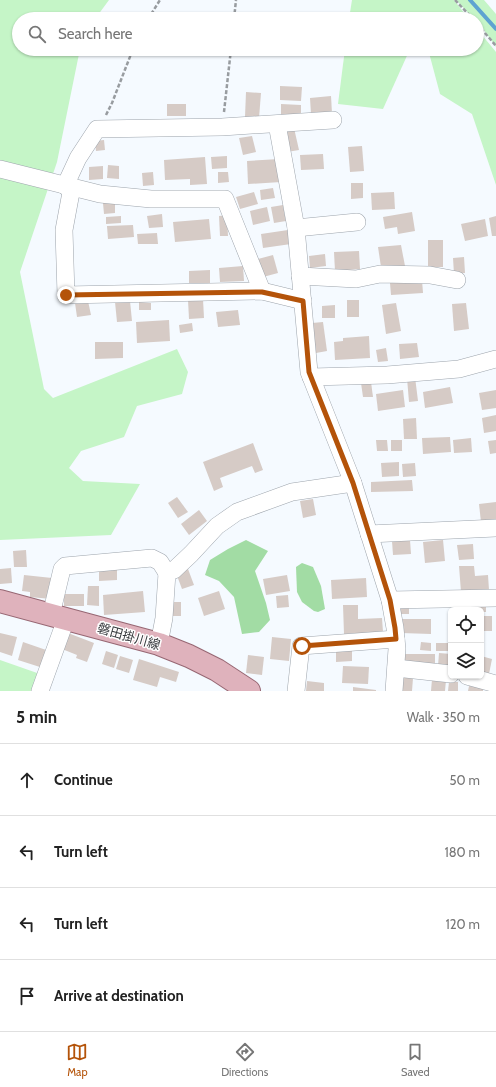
<!DOCTYPE html>
<meta charset="utf-8">
<style>
body{margin:0;font-family:Cabin,"Noto Sans JP",sans-serif;background:#f6f6f6;color:#222}
.controls{position:absolute;right:12px;bottom:12px;display:grid;overflow:hidden;border-radius:6px;box-shadow:0 1px 3px #0004}
.controls button{width:36px;height:36px;display:grid;place-items:center;padding:0;border:0;border-bottom:1px solid #e0e0e0;background:#fff;color:#222;font:20px sans-serif}
.stop{position:absolute;width:12px;height:12px;margin:-9px;border:3px solid #b45309;border-radius:50%;background:#fff}
.stop.end{background:#b45309;border-color:#fff;box-shadow:0 1px 4px #0008}
.list{margin:0;padding:0;list-style:none}
h2{display:flex;justify-content:space-between;align-items:center;height:52px;margin:0;padding:0 16px;font-size:17px}
h2 small{font-size:13px;font-weight:400;color:#767676}
.list li{display:grid;grid-template-columns:26px 1fr auto;gap:12px;align-items:center;box-sizing:border-box;height:72px;padding:0 16px;border-top:1px solid #e0e0e0}
.list b{display:block;font-size:15px;white-space:nowrap}
.list em{font-size:13px;font-style:normal;color:#767676}
.icon{flex:none;width:22px;height:22px;fill:none;stroke:currentColor;stroke-width:2;stroke-linecap:round;stroke-linejoin:round}
.map{position:relative;flex:none;width:496px;height:691px;overflow:hidden}
.search{position:absolute;background:#fff;box-shadow:0 1px 3px #0004;left:12px;right:12px;top:12px;height:44px;display:flex;align-items:center;gap:10px;box-sizing:border-box;padding:0 14px;border-radius:22px;color:#767676;font-size:15px}
.sheet{height:340px;background:#fff}
nav{display:flex;justify-content:space-around;align-items:center;box-sizing:border-box;height:56px;border-top:1px solid #e0e0e0;background:#fff;font-size:11px;color:#767676}
nav a{display:grid;justify-items:center;gap:2px}
nav .on{color:#b45309}
.map>svg:first-child{display:block}
</style>
<div class="map">
<svg width="496" height="691" viewBox="0 0 496 691">
<rect width="100%" height="100%" fill="#f5faff"/>
<g fill="#c5f5c7">
<polygon points="0,0 109,0 95,19 19,19 19,49 80,49 57,162 20,272 44,389 53,398 177,349 188,372 182,394 137,406 124,437 81,451 69,468 83,481 140,484 111,535 0,540"/>
<polygon points="352,0 454,0 469,19 349,19"/>
<polygon points="456,0 484,0 496,14 496,47 484,30 477,22 477,19 474,19"/>
<polygon points="477,29 496,52 496,185 472,114 440,94 428,49 477,49"/>
<polygon points="345,49 410,49 383,109 338,104"/>
<polygon points="0,660 40,674 35,691 0,691"/>
</g>
<g fill="#a2dca4">
<polygon points="246,540 268,551 255,571 266,603 270,620 259,632 242,634 234,597 219,581 205,575 210,560 228,549"/>
<polygon points="302,563 313,567 321,586 325,609 318,612 314,611 302,602 297,592 296,567"/>
</g>
<g fill="none" stroke-linecap="round" stroke-linejoin="round">
<polyline stroke="#5ea3d1" stroke-width="4" points="470,0 496,29"/>
</g>
<g fill="#d6cbc6">
<polygon points="280,86 302,87 301,101 280,100"/>
<polygon points="246,92 261,93 259,118 245,117"/>
<polygon points="331,96 332,113 311,114 310,98"/>
<rect x="167" y="104" width="19" height="12"/>
<polygon points="281,104 301,105 301,117 281,116"/>
<polygon points="294,128 299,150 287,152 282,130"/>
<polygon points="252,136 256,152 243,155 239,138"/>
<polygon points="104,140 105,150 96,151 95,141"/>
<polygon points="362,146 364,171 350,172 348,147"/>
<polygon points="323,154 324,169 301,170 300,155"/>
<polygon points="227,156 227,168 212,169 211,157"/>
<polygon points="205,157 207,184 190,185 190,179 165,180 164,160"/>
<polygon points="279,159 281,182 248,184 247,161"/>
<polygon points="108,165 119,166 119,179 107,178"/>
<polygon points="103,166 103,179 89,180 89,167"/>
<polygon points="153,172 154,185 143,186 142,173"/>
<polygon points="218,172 228,172 229,182 218,183"/>
<polygon points="351,183 363,183 363,198 351,199"/>
<polygon points="273,188 275,198 261,200 260,190"/>
<polygon points="254,192 258,204 240,209 236,197"/>
<polygon points="394,192 395,209 372,210 371,193"/>
<polygon points="115,202 115,213 104,214 103,203"/>
<polygon points="283,205 286,221 274,223 271,207"/>
<polygon points="267,207 270,221 253,225 250,211"/>
<polygon points="412,212 415,231 398,234 397,227 385,229 383,217"/>
<polygon points="162,214 163,227 149,228 147,216"/>
<polygon points="227,215 228,236 220,236 219,216"/>
<polygon points="121,216 121,223 106,224 106,217"/>
<polygon points="496,216 496,236 492,236 489,218"/>
<polygon points="209,219 211,239 175,242 173,222"/>
<polygon points="485,219 488,236 465,241 461,224"/>
<polygon points="133,225 134,237 108,239 107,226"/>
<polygon points="288,230 291,244 263,248 261,234"/>
<polygon points="157,233 158,244 138,244 137,234"/>
<rect x="428" y="240" width="15" height="27"/>
<polygon points="401,245 405,266 381,267 378,247"/>
<polygon points="359,251 360,269 335,271 334,252"/>
<polygon points="325,254 326,266 310,268 309,256"/>
<polygon points="273,255 278,273 263,277 258,259"/>
<polygon points="464,257 465,273 454,274 453,258"/>
<polygon points="243,266 244,281 220,282 219,268"/>
<polygon points="210,270 210,283 189,283 189,271"/>
<polygon points="422,280 423,293 391,295 390,283"/>
<polygon points="203,299 204,318 189,319 188,300"/>
<rect x="347" y="300" width="12" height="17"/>
<polygon points="88,301 91,315 77,317 75,303"/>
<polygon points="130,301 132,321 117,322 115,302"/>
<polygon points="139,302 151,303 151,310 139,310"/>
<polygon points="396,303 401,331 386,334 382,305"/>
<polygon points="466,303 469,329 454,331 452,304"/>
<polygon points="335,305 335,318 322,318 322,306"/>
<polygon points="238,310 240,325 218,327 216,312"/>
<polygon points="169,320 170,341 137,343 136,322"/>
<polygon points="323,322 327,351 316,353 312,323"/>
<polygon points="192,323 193,331 180,333 179,325"/>
<polygon points="369,336 370,358 335,360 334,342 343,341 343,338"/>
<polygon points="95,342 123,342 123,358 95,359"/>
<polygon points="417,343 419,357 400,359 399,344"/>
<polygon points="386,348 388,361 378,362 376,350"/>
<polygon points="415,377 418,401 409,402 407,378"/>
<polygon points="371,382 373,397 363,397 361,383"/>
<polygon points="450,387 453,403 425,408 423,392"/>
<polygon points="403,390 405,407 378,411 376,394"/>
<polygon points="496,390 496,408 482,410 479,393"/>
<polygon points="496,415 496,431 484,433 482,418"/>
<polygon points="416,418 417,439 404,439 403,419"/>
<polygon points="450,437 451,452 423,454 422,438"/>
<polygon points="471,438 472,452 454,453 453,440"/>
<polygon points="376,440 387,440 388,451 377,451"/>
<rect x="391" y="440" width="11" height="11"/>
<polygon points="496,440 496,453 490,454 488,441"/>
<polygon points="253,443 263,470 255,473 252,466 220,478 223,487 214,491 203,462"/>
<polygon points="399,462 399,476 382,477 381,463"/>
<polygon points="415,463 416,476 403,477 402,464"/>
<polygon points="412,480 413,491 371,492 371,482"/>
<polygon points="177,497 188,512 178,518 168,503"/>
<polygon points="313,499 316,515 303,518 300,501"/>
<polygon points="496,502 496,521 481,522 479,504"/>
<polygon points="199,510 207,521 189,535 181,524"/>
<polygon points="410,540 411,554 393,555 392,541"/>
<polygon points="443,540 445,561 425,563 423,542"/>
<polygon points="473,544 474,559 459,560 457,545"/>
<polygon points="26,550 27,567 14,567 13,551"/>
<polygon points="459,566 474,566 475,576 488,575 489,590 461,592"/>
<polygon points="11,568 12,583 0,584 0,569"/>
<polygon points="117,568 117,580 99,581 99,569"/>
<polygon points="188,569 194,585 182,589 176,573"/>
<polygon points="24,575 52,578 51,599 30,597 30,592 22,591"/>
<polygon points="287,575 290,591 266,595 263,579"/>
<polygon points="366,578 367,597 332,599 331,580"/>
<polygon points="88,586 99,586 99,606 87,605"/>
<polygon points="143,591 145,612 104,615 103,595"/>
<polygon points="219,591 225,609 204,616 198,598"/>
<rect x="64" y="594" width="20" height="12"/>
<polygon points="288,595 289,607 277,608 276,596"/>
<rect x="170" y="602" width="11" height="14"/>
<rect x="399" y="604" width="10" height="10"/>
<polygon points="472,604 486,604 486,612 481,612 481,610 473,610"/>
<polygon points="343,605 358,605 358,619 382,618 383,632 344,634"/>
<rect x="481" y="616" width="11" height="15"/>
<polygon points="401,619 431,619 431,634 401,633"/>
<polygon points="0,633 17,637 12,656 0,652"/>
<polygon points="68,633 94,643 87,662 76,658 77,655 62,649"/>
<polygon points="272,637 291,639 289,661 270,659"/>
<polygon points="23,642 49,651 43,668 18,660"/>
<polygon points="421,642 431,643 431,651 420,650"/>
<rect x="436" y="643" width="15" height="8"/>
<polygon points="352,648 352,661 336,662 336,649"/>
<polygon points="106,651 118,655 114,668 102,664"/>
<polygon points="439,653 451,654 451,667 438,666"/>
<polygon points="405,654 435,654 435,666 405,665"/>
<polygon points="248,655 264,657 262,675 246,673"/>
<polygon points="120,656 133,660 129,673 116,669"/>
<polygon points="481,656 492,659 489,674 481,673"/>
<polygon points="139,659 179,672 176,682 160,677 157,687 133,680"/>
<polygon points="343,666 369,667 368,684 342,683"/>
<polygon points="400,678 413,678 412,691 400,691"/>
<polygon points="432,679 446,680 445,691 431,691"/>
<polygon points="307,681 324,683 324,691 306,691"/>
<polygon points="449,682 458,682 458,691 448,691"/>
<polygon points="469,686 483,687 483,691 468,691"/>
<polygon points="353,687 376,690 376,691 353,691"/>
</g>
<g fill="none" stroke-linecap="round" stroke-linejoin="round">
<g stroke="#9da4ac" stroke-width="18">
<g id="minor">
<polyline points="277,124 296,228 309,372 353,483 390,600 395,628 397,649 394,691"/>
<polyline points="0,169 100,194 151,199 225,199 262,291"/>
<polyline points="65,186 78,158 97,129 222,127 333,120"/>
<polyline points="72,187 64,230 66,295 262,291 303,301"/>
<polyline points="296,228 357,222"/>
<polyline points="300,276 356,279 380,274 430,275 457,280"/>
<polyline points="311,377 387,375 459,369 496,359"/>
<polyline points="369,534 496,528"/>
<polyline points="390,600 496,598"/>
<polyline points="51,615 62,569 65,566 152,558 160,562 167,573"/>
<polyline points="159,644 164,618 167,573 174,570 191,554 217,526 237,512 292,492 353,483"/>
<polyline points="396,668 451,674"/>
<polyline points="467,676 496,684"/>
<polyline points="40,691 66,619"/>
<polyline points="296,691 301,646 396,639"/>
</g>
</g>
<g stroke="#976773" stroke-width="24">
<polyline id="major" points="0,601 66,619 159,644 189,656 217,670 249,691"/>
</g>
<g stroke="#989ca0" stroke-width="2.5" stroke-dasharray="4 2" stroke-linecap="butt">
<polyline points="455,0 473,19"/>
<polyline points="148,19 160,0"/>
<polyline points="234,19 236,0"/>
<polyline points="477,24 491,40 496,46"/>
<polyline points="224,112 231,49"/>
<polyline points="106,115 112,103 133,49"/>
</g>
<use href="#minor" stroke="#fff" stroke-width="17"/>
<use href="#major" stroke="#dfb2bc" stroke-width="22"/>
</g>
<g fill="none" stroke-linecap="round" stroke-linejoin="round">
<polyline stroke="#b45309" stroke-width="5" points="66,295 262,292 303,301 309,372 353,483 390,600 395,628 396,639 302,646"/>
</g>
<g text-anchor="middle" dominant-baseline="central" stroke-width="3" stroke-linejoin="round" paint-order="stroke">
<g font-size="13" fill="#383b3e" stroke="#fff">
<text transform="translate(129 636) rotate(16)">磐田掛川線</text>
</g>
</g>
</svg>
<div class="controls">
<button><svg class="icon" aria-label="locate" viewBox="0 0 24 24"><circle cx="12" cy="12" r="6"/><path d="M12 2v4M12 18v4M2 12h4M18 12h4"/></svg></button>
<button><svg class="icon" aria-label="layers" viewBox="0 0 24 24"><path d="M12 4l9 5-9 5-9-5zM3 14l9 5 9-5"/></svg></button>
</div>
<div class="stop" style="left:302px;top:646px"></div>
<div class="stop end" style="left:66px;top:295px"></div>
<div class="search"><svg class="icon" aria-label="search" viewBox="0 0 24 24"><circle cx="10" cy="10" r="6"/><path d="M15 15l6 6"/></svg>Search here</div>
</div>
<section class="sheet">
<h2>5 min<small>Walk · 350 m</small></h2>
<ul class="list">
<li><svg class="icon" aria-label="ahead" viewBox="0 0 24 24"><path d="M12 20V5M6 11l6-6 6 6"/></svg><div><b>Continue</b></div><em>50 m</em></li>
<li><svg class="icon" aria-label="left" viewBox="0 0 24 24"><path d="M17 20v-9H6M10 6l-5 5 5 5"/></svg><div><b>Turn left</b></div><em>180 m</em></li>
<li><svg class="icon" aria-label="left" viewBox="0 0 24 24"><path d="M17 20v-9H6M10 6l-5 5 5 5"/></svg><div><b>Turn left</b></div><em>120 m</em></li>
<li><svg class="icon" aria-label="arrive" viewBox="0 0 24 24"><path d="M6 21V4h12l-3 4 3 4H6"/></svg><div><b>Arrive at destination</b></div></li>
</ul>
</section>
<nav>
<a class="on"><svg class="icon" aria-label="map" viewBox="0 0 24 24"><path d="M3 6l6-2 6 2 6-2v14l-6 2-6-2-6 2zM9 4v14M15 6v14"/></svg>Map</a>
<a><svg class="icon" aria-label="directions" viewBox="0 0 24 24"><path d="M12 3l9 9-9 9-9-9zM9 14v-3h6M13 9l2 2-2 2"/></svg>Directions</a>
<a><svg class="icon" aria-label="saved" viewBox="0 0 24 24"><path d="M7 4h10v16l-5-4-5 4z"/></svg>Saved</a>
</nav>
